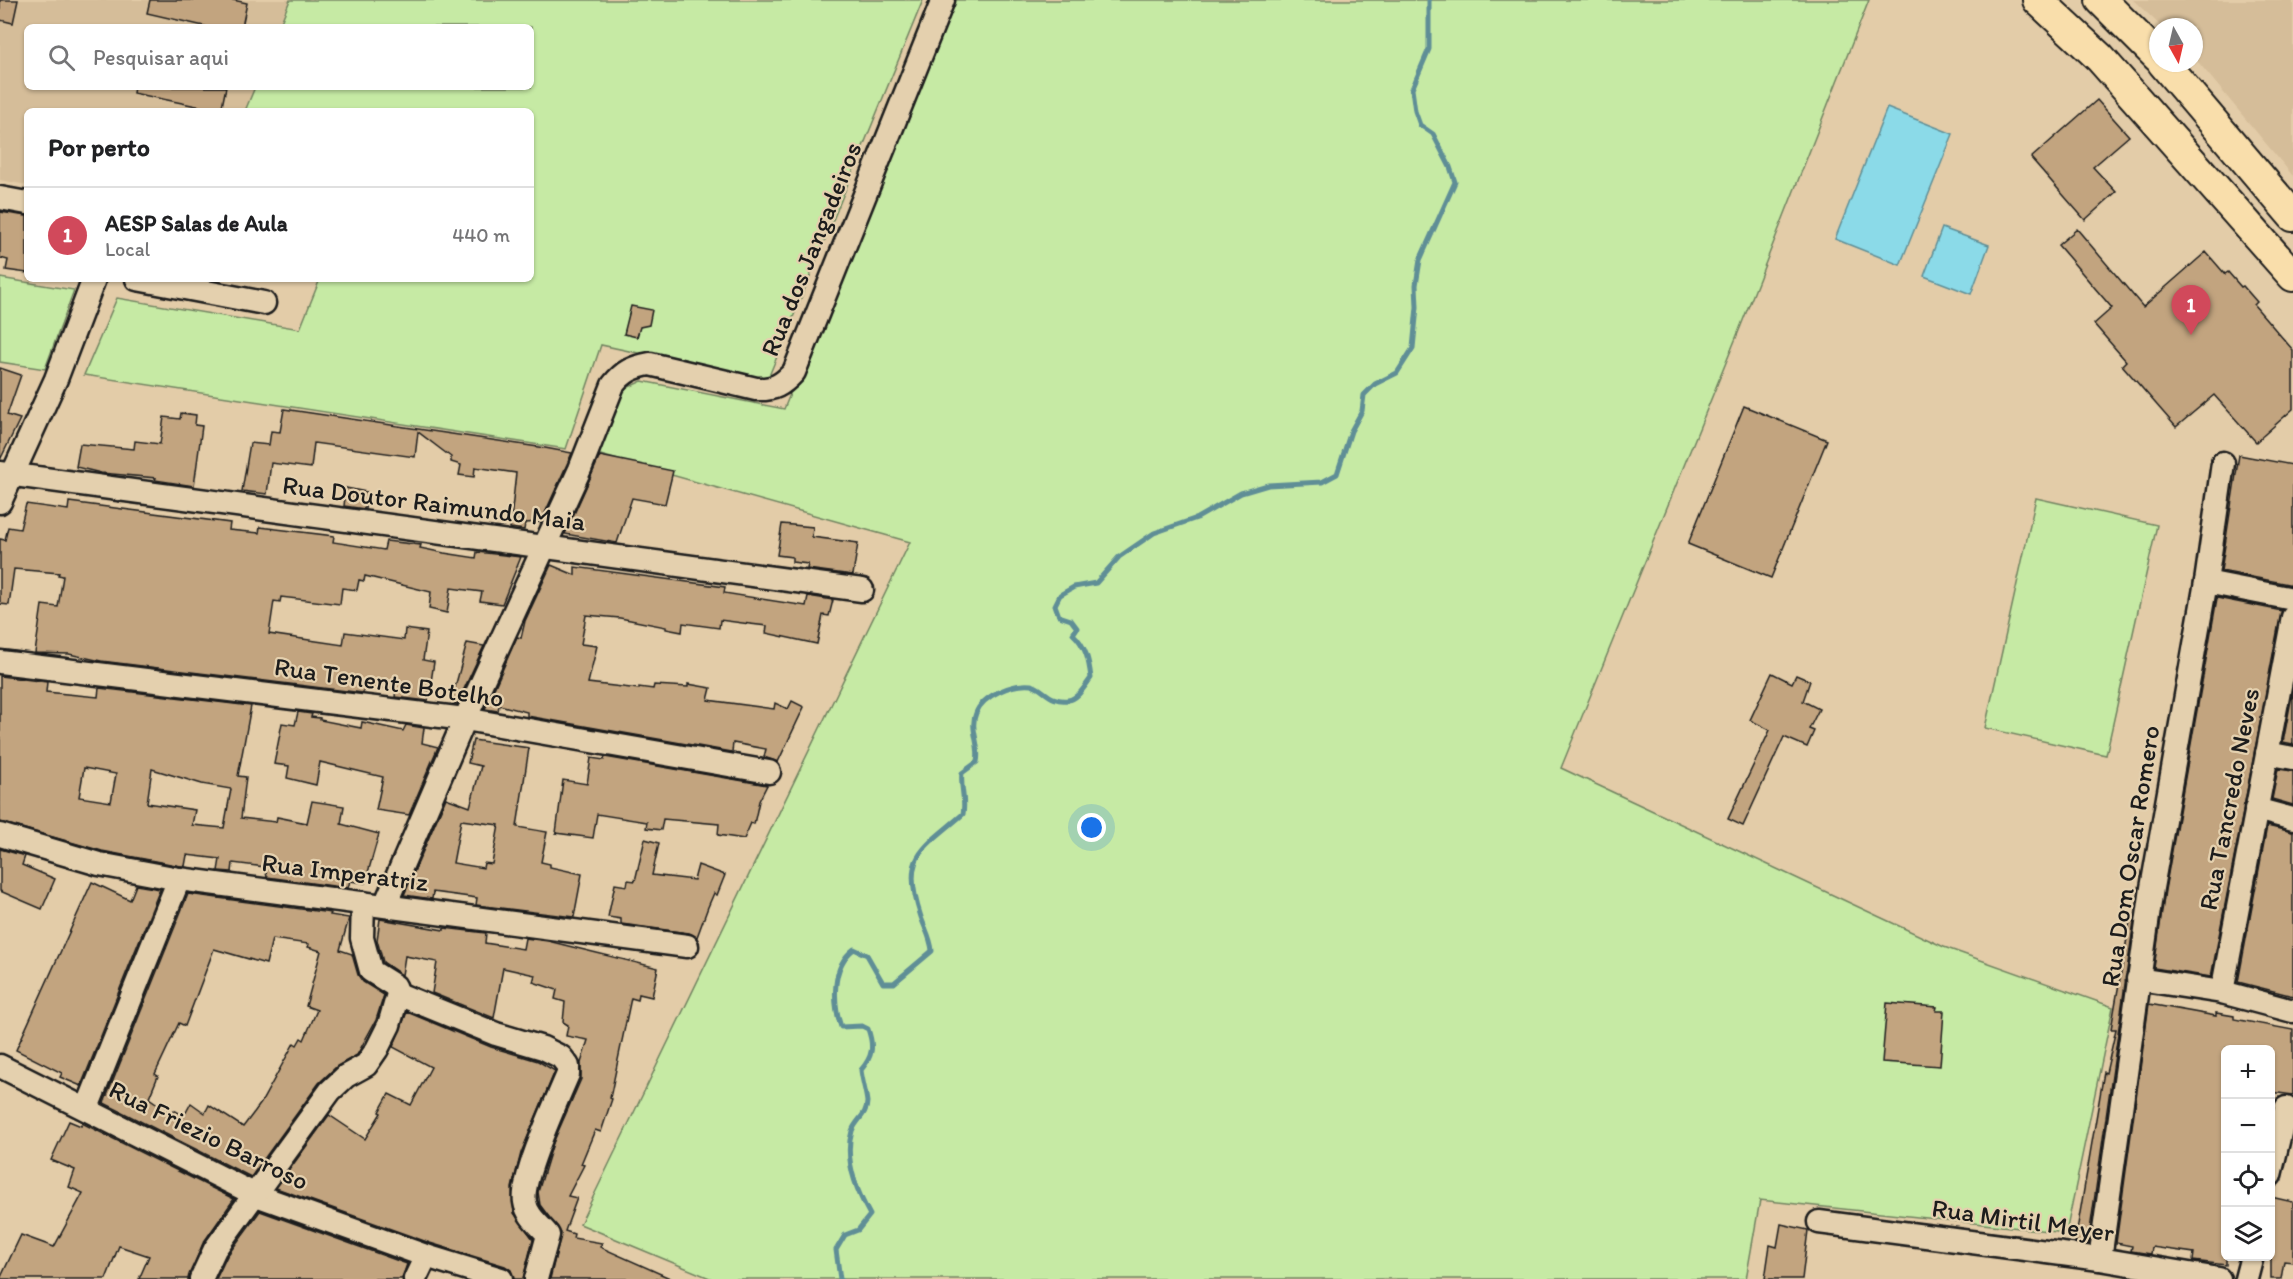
<!DOCTYPE html>
<html lang="pt">
<meta charset="utf-8">
<style>
body{margin:0;font-family:Itim,sans-serif;background:#f2f2f2;color:#202124}
.controls{position:absolute;right:18px;bottom:18px;display:grid;overflow:hidden;border-radius:9px;box-shadow:0 2px 4px #0004}
.controls button{width:54px;height:54px;display:grid;place-items:center;padding:0;border:0;border-bottom:2px solid #e0e0e0;background:#fff;color:#202124;font:30px sans-serif}
.compass{position:absolute;left:2149px;top:18px;width:54px;height:54px;border-radius:50%;background:#fff;box-shadow:0 2px 4px #0004;rotate:172deg}
.you{position:absolute;left:1092px;top:828px;width:21px;height:21px;margin:-15px;border:4px solid #fff;border-radius:50%;background:#1a73e8;box-shadow:0 0 0 9px #1a73e833}
.badge{display:grid;place-items:center;width:39px;height:39px;border-radius:50%;background:#d1495b;color:#fff;font-size:20px;font-weight:700}
.pin{position:absolute;translate:-50% -50px;filter:drop-shadow(0 2px 3px #0008)}
.pin::after{content:'';position:absolute;top:32px;width:21px;height:18px;background:inherit;clip-path:polygon(0 0,100% 0,50% 100%)}
.list{margin:0;padding:0;list-style:none}
h2{display:flex;justify-content:space-between;align-items:center;height:78px;margin:0;padding:0 24px;font-size:26px}
h2 small{font-size:20px;font-weight:400;color:#757577}
.list li{display:grid;grid-template-columns:39px 1fr auto;gap:18px;align-items:center;box-sizing:border-box;height:96px;padding:0 24px;border-top:2px solid #e0e0e0}
.list b{display:block;font-size:22px;white-space:nowrap}
.list p{margin:0;font-size:20px;white-space:nowrap;color:#757577}
.list em{font-size:20px;font-style:normal;color:#757577}
.icon{flex:none;width:33px;height:33px;fill:none;stroke:currentColor;stroke-width:2;stroke-linecap:round;stroke-linejoin:round}
.map{position:relative;flex:none;width:2293px;height:1279px;overflow:hidden}
.search{position:absolute;background:#fff;box-shadow:0 2px 4px #0004;left:24px;top:24px;width:510px;height:66px;display:flex;align-items:center;gap:15px;box-sizing:border-box;padding:0 21px;border-radius:9px;color:#757577;font-size:22px}
.panel{position:absolute;background:#fff;box-shadow:0 2px 4px #0004;left:24px;top:108px;width:510px;height:174px;border-radius:9px}
.map>svg:first-child{display:block}
</style>
<div class="map">
<svg width="2293" height="1279" viewBox="0 0 2293 1279">
<rect width="100%" height="100%" fill="#e3cca8"/>
<filter id="ink" filterUnits="userSpaceOnUse"><feTurbulence type="fractalNoise" baseFrequency=".0167" numOctaves="2"/><feDisplacementMap in="SourceGraphic" scale="12" xChannelSelector="R" yChannelSelector="G"/><feConvolveMatrix kernelMatrix="1 2 1 2 8 2 1 2 1" color-interpolation-filters="sRGB"/></filter>
<g filter="url(#ink)">
<g fill="#d5bd99">
<polygon points="0,0 290,0 279,27 27,27 27,87 255,87 245,111 27,111 27,185 0,180"/>
<polygon points="2133,0 2293,0 2293,176 2194,57 2194,27 2162,27"/>
</g>
<g fill="#c6eaa4" stroke="#718360" stroke-width="1.5">
<polygon points="290,0 923,0 767,381 601,345 566,449 84,375 117,298 300,329 320,279 531,279 531,111 245,111 255,87 531,87 531,27 279,27"/>
<polygon points="950,0 1869,0 1740,328 1561,768 1944,947 2113,1007 2066,1233 1760,1200 1746,1279 712,1279 580,1224 910,542 597,454 618,392 642,381 784,409"/>
<polygon points="0,278 74,290 45,369 0,362"/>
<polygon points="2036,498 2157,525 2106,755 1985,728"/>
</g>
<g fill="#8bdae8" stroke="#5f8e96" stroke-width="1.5">
<polygon points="1887,108 1953,134 1900,265 1835,239"/>
<polygon points="1942,228 1989,245 1971,294 1924,276"/>
</g>
<g fill="none" stroke-linecap="round" stroke-linejoin="round">
<path stroke="#5f8e96" stroke-width="5" d="M840,1279L836,1250L845,1235L858,1230L870,1215C856,1190 844,1158 852,1131C856,1120 867,1115 867,1102C866,1092 862,1080 861,1070C873,1056 874,1046 868,1029L862,1026L841,1027C833,1003 831,966 854,949L867,955L883,983H894L932,951C931,938 925,929 921,917C900,855 922,850 963,814C966,799 960,788 962,773L977,762C981,745 969,729 976,713C983,695 1013,683 1031,685C1043,687 1050,703 1068,700C1078,699 1085,686 1091,678C1089,661 1086,646 1073,634L1077,628L1071,620L1059,616L1055,605L1060,595L1074,587L1096,583L1119,557L1154,533L1197,518L1241,493L1268,485L1322,482L1337,474L1351,431L1362,411L1364,395L1375,384L1397,373L1413,348L1417,307L1416,285L1420,260L1455,182L1450,167L1433,134L1420,125L1415,111L1412,89L1429,49V0"/>
</g>
<g fill="#c2a47f" stroke="#1c1c1c" stroke-width="1.5" fill-rule="evenodd">
<polygon points="0,0 18,0 13,23 0,20"/>
<polygon points="150,0 233,0 247,3 242,27 208,27 147,13"/>
<polygon points="134,87 226,87 221,111 133,93"/>
<polygon points="2097,100 2129,136 2093,167 2116,192 2085,220 2031,158"/>
<polygon points="0,212 27,216 27,273 6,270 8,260 0,258"/>
<polygon points="2077,229 2143,307 2206,252 2225,274 2228,272 2241,287 2243,286 2257,302 2254,305 2293,350 2293,409 2256,442 2214,395 2176,427 2122,365 2126,361 2094,324 2112,308 2058,245"/>
<polygon points="631,306 652,310 649,325 640,327 637,337 624,334"/>
<polygon points="0,368 21,375 7,415 20,419 0,460"/>
<polygon points="1744,406 1827,440 1771,578 1688,544"/>
<polygon points="284,409 545,448 572,453 541,522 525,523 524,530 510,528 516,473 475,467 474,477 459,475 461,465 451,462 451,457 418,432 415,457 314,443 311,468 271,463 267,494 242,491 250,443 269,445 271,431 280,432"/>
<polygon points="181,413 196,415 195,425 202,426 194,486 155,480 156,478 101,473 76,467 80,444 134,449 135,441 160,444 164,417 180,419"/>
<polygon points="2239,455 2293,465 2293,585 2221,571"/>
<polygon points="600,456 673,471 665,504 632,498 617,543 565,534"/>
<polygon points="346,488 367,492 365,509 344,506"/>
<polygon points="69,502 230,523 229,530 259,533 260,527 334,536 333,542 384,550 386,541 421,545 420,548 444,553 476,558 477,552 521,557 502,604 480,601 482,592 451,588 447,613 429,609 431,592 365,576 364,581 359,580 357,590 342,588 340,604 281,597 280,602 274,601 269,634 343,645 345,632 404,640 405,629 427,632 423,660 434,662 428,701 395,697 396,690 364,685 363,693 101,661 69,654 35,653 42,605 58,607 63,576 58,575 59,573 14,569 9,605 0,604 0,539 5,540 8,527 20,529 26,504 68,510"/>
<polygon points="782,524 813,527 812,537 858,543 853,575 807,569 808,564 792,562 792,557 777,555"/>
<polygon points="551,565 575,575 575,567 725,587 724,593 806,606 808,596 833,600 829,616 823,615 817,644 766,633 767,626 750,624 720,620 719,628 683,623 682,632 666,629 666,627 620,618 586,615 581,644 597,646 588,683 639,689 639,687 653,689 654,685 688,687 688,684 711,688 708,700 774,709 775,703 788,709 792,701 804,707 778,762 764,757 766,749 733,743 732,752 527,716 527,712 499,705 498,711 485,709 517,637 521,638 525,621"/>
<polygon points="2217,598 2282,611 2211,977 2154,968 2165,890"/>
<polygon points="467,643 484,646 457,704 451,702"/>
<polygon points="1772,673 1792,683 1796,675 1810,681 1803,701 1819,709 1809,729 1814,731 1807,747 1784,737 1743,826 1728,819 1770,730 1750,720"/>
<path d="M0,676L47,682L46,692L98,697L99,688L251,706L238,776L246,777L241,818L276,822L277,817L307,823L312,801L344,806L341,824L379,834L365,883L350,881L348,888L267,877L265,867L233,863L232,872L218,871L220,859L187,855L185,866H181L102,851L0,822ZM84,768L116,774L111,802L79,797ZM152,769L202,784L231,789L224,828L192,825L195,810L147,803Z"/>
<polygon points="2293,690 2293,744 2283,742"/>
<polygon points="298,712 312,714 311,717 320,718 320,720 361,728 362,722 403,731 406,725 424,728 422,743 438,747 409,815 376,810 383,777 320,762 316,785 287,778 289,766 274,764 282,723 295,725"/>
<path d="M473,740L529,748L517,827L547,832L541,862L550,864V867L582,874L574,917L476,905L477,898L433,892L432,899L404,895L446,798L470,807L481,766L468,763ZM461,820L499,825L492,864L484,863L483,868L453,863Z"/>
<polygon points="605,757 767,785 759,801 754,824 751,823 744,839 718,835 719,824 663,819 661,830 646,828 647,822 597,814 593,838 556,833 563,780 587,784 591,758 604,760"/>
<polygon points="2278,769 2293,771 2293,805 2272,799"/>
<polygon points="2267,826 2293,832 2293,996 2238,982"/>
<polygon points="645,839 659,843 652,875 694,880 698,865 725,875 717,895 714,893 708,907 697,937 689,933 621,924 621,919 608,917 615,884 627,886 628,880 635,881"/>
<polygon points="0,849 25,856 22,865 55,879 42,909 0,891"/>
<polygon points="92,882 130,900 136,885 160,889 81,1086 60,1077 62,1073 16,1050"/>
<path d="M188,894L331,913L330,915L349,918L340,950L352,954L358,975L363,982L384,995L376,1020L357,1055L337,1066L319,1083L251,1177L104,1103ZM272,939L309,944L308,947L321,951L306,1006L317,1010L304,1040L301,1038L297,1045L294,1043L261,1103L243,1127L209,1105L205,1113L191,1103L184,1116L174,1110L172,1114L149,1098L158,1076L155,1074L179,1023L185,1026L214,949L266,964Z"/>
<polygon points="380,919 444,930 444,928 486,933 485,943 523,949 525,938 548,941 658,968 652,997 639,994 638,1000 631,998 610,1098 612,1099 601,1132 595,1130 581,1164 584,1165 568,1196 577,1198 565,1231 574,1234 573,1238 602,1243 600,1247 672,1279 550,1279 561,1233 540,1205 538,1192 553,1143 581,1079 581,1063 588,1040 566,1036 568,1025 563,1022 565,1002 555,999 557,990 533,982 535,975 503,968 494,1018 432,993 437,962 405,956 402,975 383,962 377,940"/>
<polygon points="2130,921 2134,921 2088,1244 2075,1242 2104,1072 2106,1073 2116,1029 2111,1029"/>
<polygon points="1887,1003 1937,1007 1936,1011 1944,1011 1940,1066 1882,1062"/>
<polygon points="2149,1004 2216,1016 2216,1013 2234,1016 2234,1019 2293,1030 2293,1095 2271,1092 2271,1050 2226,1048 2226,1265 2193,1261 2194,1253 2152,1247 2151,1254 2131,1251 2132,1246 2116,1243"/>
<polygon points="407,1012 491,1047 538,1061 555,1071 521,1153 512,1188 514,1213 533,1239 523,1279 514,1279 511,1270 505,1266 430,1243 276,1188 329,1115 365,1139 381,1113 379,1112 389,1094 411,1105 431,1067 393,1047"/>
<polygon points="69,1121 81,1126 82,1123 234,1199 203,1243 188,1279 139,1279 149,1256 119,1246 106,1279 0,1279 21,1235 54,1247 83,1193 69,1187 75,1170 51,1160"/>
<polygon points="2271,1197 2293,1202 2293,1262 2284,1261 2281,1279 2271,1279"/>
<polygon points="260,1211 407,1264 402,1279 216,1279 227,1256"/>
<polygon points="1781,1224 1808,1230 1802,1279 1765,1279 1770,1245 1777,1247"/>
</g>
<g fill="none" stroke-linecap="round" stroke-linejoin="round">
<g stroke="#1c1c1c" stroke-width="27">
<g id="minor">
<polyline points="0,198 27,203"/>
<polyline points="137,279 264,303"/>
<polyline points="0,473 862,590"/>
<polyline points="0,502 56,379 94,279"/>
<polyline points="2206,582 2293,599"/>
<polyline points="0,662 465,719 769,772"/>
<polyline points="2267,753 2293,758"/>
<polyline points="2256,809 2293,819"/>
<polyline points="0,835 99,864 179,879 687,946"/>
<path d="M385,905L465,719L580,469L613,385C624,371 633,367 650,364L756,389C774,390 782,385 794,372L943,0"/>
<polyline points="2138,979 2222,992 2293,1011"/>
<polyline points="2222,992 2293,617"/>
<path d="M398,994L496,1034L543,1048L561,1057L568,1066V1074C558,1098 520,1179 525,1202C527,1216 540,1225 548,1235L536,1279"/>
<polyline points="0,1066 256,1195 426,1256 501,1279"/>
<polyline points="87,1108 179,879"/>
<polyline points="2270,1175 2286,1108"/>
<polyline points="1819,1222 2100,1259 2219,1279"/>
<polyline points="2100,1259 2152,888 2206,582 2223,463"/>
<polyline points="201,1279 215,1249 330,1091 346,1076 366,1065 377,1049 389,1025 398,994 395,986 371,971 362,938 363,903"/>
<polyline points="415,1279 426,1256"/>
<polyline points="2246,1279 2252,1256"/>
</g>
</g>
<g stroke="#1c1c1c" stroke-width="34">
<g id="major">
<polyline points="2038,0 2100,58 2293,276"/>
<polyline points="2101,0 2158,57"/>
<polyline points="2163,63 2293,216"/>
</g>
</g>
<use href="#minor" stroke="#e4d0ae" stroke-width="22"/>
<use href="#major" stroke="#f9deab" stroke-width="30"/>
</g>
</g>
<g text-anchor="middle" dominant-baseline="central" stroke-width="4.5" stroke-linejoin="round" paint-order="stroke">
<g font-size="26" fill="#1c1c1c" stroke="#e4d0ae">
<text transform="translate(811 249) rotate(-68)">Rua dos Jangadeiros</text>
<text transform="translate(434 503) rotate(7)">Rua Doutor Raimundo Maia</text>
<text transform="translate(389 682) rotate(8)">Rua Tenente Botelho</text>
<text transform="translate(2229 799) rotate(-79)">Rua Tancredo Neves</text>
<text transform="translate(2130 856) rotate(-81)">Rua Dom Oscar Romero</text>
<text transform="translate(345 872) rotate(7)">Rua Imperatriz</text>
<text transform="translate(209 1135) rotate(26)">Rua Friezio Barroso</text>
<text transform="translate(2023 1220) rotate(8)">Rua Mirtil Meyer</text>
</g>
</g>
</svg>
<div class="controls">
<button>+</button>
<button>−</button>
<button><svg class="icon" aria-label="locate" viewBox="0 0 24 24"><circle cx="12" cy="12" r="6"/><path d="M12 2v4M12 18v4M2 12h4M18 12h4"/></svg></button>
<button><svg class="icon" aria-label="layers" viewBox="0 0 24 24"><path d="M12 4l9 5-9 5-9-5zM3 14l9 5 9-5"/></svg></button>
</div>
<svg class="compass" viewBox="-18 -18 36 36"><path d="M0-13l5 13h-10z" fill="#e53935"/><path d="M0 13l5-13h-10z" fill="#757577"/></svg>
<div class="you"></div>
<div class="pin badge" style="left:2191px;top:335px">1</div>
<div class="search"><svg class="icon" aria-label="search" viewBox="0 0 24 24"><circle cx="10" cy="10" r="6"/><path d="M15 15l6 6"/></svg>Pesquisar aqui</div>
<section class="panel">
<h2>Por perto<small></small></h2>
<ul class="list">
<li><span class="badge">1</span><div><b>AESP Salas de Aula</b><p>Local</p></div><em>440 m</em></li>
</ul>
</section>
</div>
